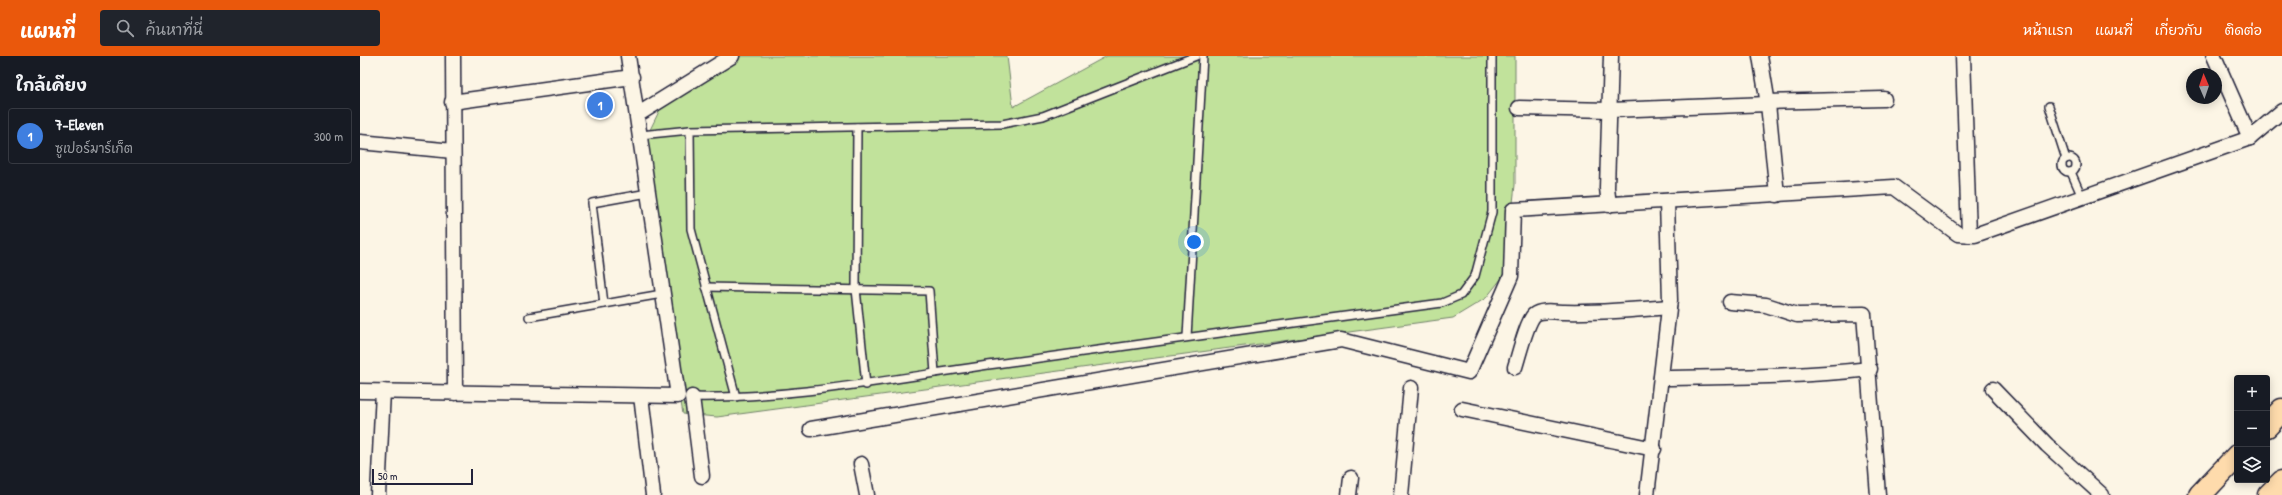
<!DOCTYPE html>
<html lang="th">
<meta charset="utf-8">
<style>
body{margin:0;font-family:"Patrick Hand","Playpen Sans Thai",sans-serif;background:#20242c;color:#f1f3f6}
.controls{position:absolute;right:12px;bottom:12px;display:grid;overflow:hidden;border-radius:4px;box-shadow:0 2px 10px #0003}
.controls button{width:36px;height:36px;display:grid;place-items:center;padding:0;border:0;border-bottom:1px solid #363941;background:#171b24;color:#f1f3f6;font:20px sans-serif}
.compass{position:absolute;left:1826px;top:12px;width:36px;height:36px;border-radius:50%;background:#171b24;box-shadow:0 2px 10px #0003;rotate:358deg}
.scale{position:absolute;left:12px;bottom:10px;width:101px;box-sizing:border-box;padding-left:4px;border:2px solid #22223b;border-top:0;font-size:11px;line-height:14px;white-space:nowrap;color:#22223b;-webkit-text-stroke:3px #fcf5e5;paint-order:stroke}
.you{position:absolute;left:834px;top:186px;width:14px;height:14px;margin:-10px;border:3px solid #fff;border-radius:50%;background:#1a73e8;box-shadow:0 0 0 6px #1a73e833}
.badge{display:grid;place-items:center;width:26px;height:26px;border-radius:50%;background:#ea580c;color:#fff;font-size:13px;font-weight:700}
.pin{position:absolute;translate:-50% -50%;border:2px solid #fff;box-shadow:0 1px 4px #0006}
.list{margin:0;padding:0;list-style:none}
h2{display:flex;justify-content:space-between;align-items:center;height:52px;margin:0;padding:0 16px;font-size:17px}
h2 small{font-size:13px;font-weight:400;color:#9ea1a6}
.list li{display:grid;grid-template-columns:26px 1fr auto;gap:12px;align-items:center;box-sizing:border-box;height:56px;margin:0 8px 8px;padding:0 8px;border:1px solid #363941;border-radius:4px}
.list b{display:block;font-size:15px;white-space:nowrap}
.list p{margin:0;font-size:13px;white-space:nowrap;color:#9ea1a6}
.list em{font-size:13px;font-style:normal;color:#9ea1a6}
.icon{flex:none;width:22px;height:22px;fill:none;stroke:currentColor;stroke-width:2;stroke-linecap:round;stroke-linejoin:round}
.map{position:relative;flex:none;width:1922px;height:439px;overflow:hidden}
header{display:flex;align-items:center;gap:24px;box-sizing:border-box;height:56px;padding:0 20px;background:#ea580c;color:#fff}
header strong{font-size:19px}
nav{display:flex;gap:22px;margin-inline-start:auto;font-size:14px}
.search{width:280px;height:36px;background:#20242c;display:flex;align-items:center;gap:10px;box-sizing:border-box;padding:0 14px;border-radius:4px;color:#9ea1a6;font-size:15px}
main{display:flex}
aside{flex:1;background:#171b24}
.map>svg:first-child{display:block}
</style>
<header>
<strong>แผนที่</strong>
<div class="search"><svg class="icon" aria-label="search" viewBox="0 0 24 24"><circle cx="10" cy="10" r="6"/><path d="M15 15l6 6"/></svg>ค้นหาที่นี่</div>
<nav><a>หน้าแรก</a><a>แผนที่</a><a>เกี่ยวกับ</a><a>ติดต่อ</a></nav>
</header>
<main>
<aside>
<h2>ใกล้เคียง<small></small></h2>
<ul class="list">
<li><span class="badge" style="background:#3f7fe0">1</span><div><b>7-Eleven</b><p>ซูเปอร์มาร์เก็ต</p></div><em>300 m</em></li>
</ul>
</aside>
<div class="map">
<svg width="1922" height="439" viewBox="0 0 1922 439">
<rect width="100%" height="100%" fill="#fcf5e5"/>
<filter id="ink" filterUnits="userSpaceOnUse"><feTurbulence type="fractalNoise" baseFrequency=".025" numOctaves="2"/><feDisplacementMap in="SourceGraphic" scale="8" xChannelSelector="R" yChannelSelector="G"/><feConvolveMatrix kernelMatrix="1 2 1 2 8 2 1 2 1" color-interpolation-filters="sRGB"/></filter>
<g filter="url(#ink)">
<polygon fill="#c1e29b" stroke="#72826b" points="375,0 647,0 653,51 747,0 1155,0 1155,129 1145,218 1126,242 1093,262 357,361 323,358 295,191 288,78 306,41"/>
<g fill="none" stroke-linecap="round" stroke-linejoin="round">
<g stroke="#22223b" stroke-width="10">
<g id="service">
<polyline points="1689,50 1706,103"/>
<polyline points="497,71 496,233 506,329"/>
<polyline points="280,79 330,74"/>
<circle cx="1709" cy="109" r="7"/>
<polyline points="1711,116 1722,141"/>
<polyline points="346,231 569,235 575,317"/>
<polyline points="244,248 232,147 288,137"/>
<polyline points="169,261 302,238"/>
<polyline points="827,281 843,0"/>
<path d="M330,341C433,343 535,322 636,308C785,287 933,267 1082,247L1101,239L1115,220L1132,156V0"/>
<polyline points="376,341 331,173 330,74 642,68 683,60 836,0"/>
</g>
</g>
<g stroke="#22223b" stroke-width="17">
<g id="minor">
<polyline points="93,0 95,337"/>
<polyline points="1400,0 1408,48 1417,139"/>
<polyline points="1603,0 1609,179"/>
<polyline points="1854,0 1890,82"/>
<polyline points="92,46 272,21"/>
<polyline points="1408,46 1524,43"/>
<polyline points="1159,52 1250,54 1408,48"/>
<polyline points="277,59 372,0"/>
<polyline points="0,86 93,95"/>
<polyline points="1249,149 1247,132 1251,0"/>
<polyline points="1370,246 1406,249 1437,259 1504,258 1518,439"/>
<path d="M1155,311C1159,299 1166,268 1174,259C1181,253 1196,256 1204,256C1239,257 1274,254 1309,251"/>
<path d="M1301,322C1371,321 1441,321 1510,313"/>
<polyline points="1633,333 1687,389 1742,439"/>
<polyline points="0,335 318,340 268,0"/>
<polyline points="281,340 293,439"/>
<polyline points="332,341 342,420"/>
<polyline points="1102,353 1294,393"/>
<polyline points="451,373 981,284 1109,316 1151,220 1153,154 1534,131 1598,178 1615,179 1890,82 1922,55"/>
<polyline points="501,408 507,439"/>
<polyline points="18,439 23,335"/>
<polyline points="989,439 991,422"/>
<polyline points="1041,439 1051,332"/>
<polyline points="1287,439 1310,244 1307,146"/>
</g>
</g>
<g stroke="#22223b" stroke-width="25">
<g id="primary">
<polyline points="1907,370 1922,354"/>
<polyline points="1840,439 1877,400"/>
<polyline points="1909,439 1922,426"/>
</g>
</g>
<use href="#service" stroke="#fcf5e5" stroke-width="7"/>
<use href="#minor" stroke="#fcf5e5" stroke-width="14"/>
<use href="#primary" stroke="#fedbac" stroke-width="22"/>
</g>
</g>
</svg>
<div class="controls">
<button>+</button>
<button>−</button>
<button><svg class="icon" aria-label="layers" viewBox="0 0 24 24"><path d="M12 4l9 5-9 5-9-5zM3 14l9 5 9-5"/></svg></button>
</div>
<svg class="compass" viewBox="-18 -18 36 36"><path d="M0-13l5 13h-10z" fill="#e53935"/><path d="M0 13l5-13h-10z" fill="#9ea1a6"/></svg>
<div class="scale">50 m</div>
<div class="you"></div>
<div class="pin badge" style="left:240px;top:49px;background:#3f7fe0">1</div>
</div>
</main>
